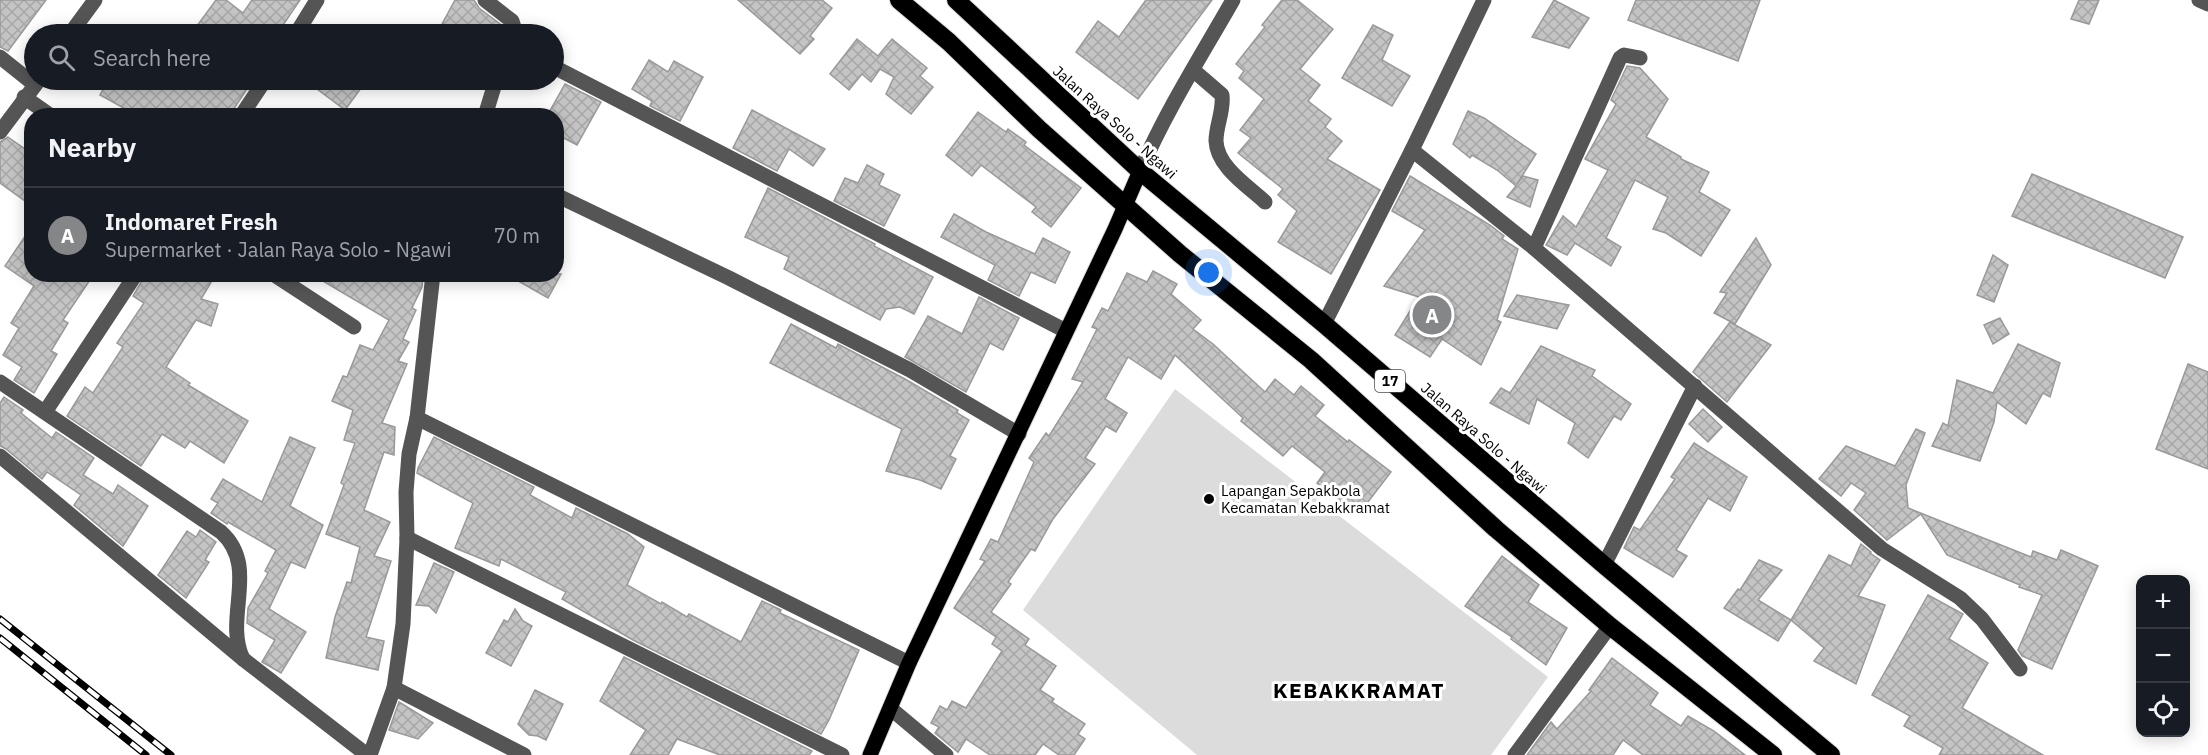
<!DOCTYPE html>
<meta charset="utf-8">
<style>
body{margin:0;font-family:"IBM Plex Sans",sans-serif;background:#242831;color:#f1f3f6}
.controls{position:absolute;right:18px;bottom:18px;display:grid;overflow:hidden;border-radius:12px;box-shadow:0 3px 15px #0003}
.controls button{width:54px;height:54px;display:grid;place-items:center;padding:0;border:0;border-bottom:2px solid #363941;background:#171b24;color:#f1f3f6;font:30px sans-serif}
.you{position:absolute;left:1209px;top:273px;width:21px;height:21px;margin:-15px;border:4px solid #fff;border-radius:50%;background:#1a73e8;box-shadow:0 0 0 9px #1a73e833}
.badge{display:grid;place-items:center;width:39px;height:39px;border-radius:50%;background:#858687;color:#fff;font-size:20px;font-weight:700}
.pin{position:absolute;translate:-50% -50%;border:3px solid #fff;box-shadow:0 2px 6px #0006}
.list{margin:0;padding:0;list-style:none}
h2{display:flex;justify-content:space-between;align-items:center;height:78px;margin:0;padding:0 24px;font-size:26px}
h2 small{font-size:20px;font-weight:400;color:#9ea1a6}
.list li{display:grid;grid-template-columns:39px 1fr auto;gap:18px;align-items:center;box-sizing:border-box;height:96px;padding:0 24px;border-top:2px solid #363941}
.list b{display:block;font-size:22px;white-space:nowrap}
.list p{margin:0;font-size:20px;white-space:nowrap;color:#9ea1a6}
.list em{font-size:20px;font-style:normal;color:#9ea1a6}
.icon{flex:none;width:33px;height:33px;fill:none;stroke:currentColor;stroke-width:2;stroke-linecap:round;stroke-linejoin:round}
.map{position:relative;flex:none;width:2208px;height:755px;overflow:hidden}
.search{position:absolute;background:#171b24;box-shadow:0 3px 15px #0003;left:24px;top:24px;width:540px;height:66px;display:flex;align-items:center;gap:15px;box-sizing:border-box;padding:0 21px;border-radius:33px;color:#9ea1a6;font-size:22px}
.panel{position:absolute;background:#171b24;box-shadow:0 3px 15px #0003;left:24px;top:108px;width:540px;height:174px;border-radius:24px}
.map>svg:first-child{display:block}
</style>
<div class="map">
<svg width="2208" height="755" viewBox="0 0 2208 755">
<defs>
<pattern id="building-cross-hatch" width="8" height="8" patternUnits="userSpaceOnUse" patternTransform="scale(1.5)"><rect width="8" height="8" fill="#c4c4c4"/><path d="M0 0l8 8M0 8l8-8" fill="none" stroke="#a7a7a7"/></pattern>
</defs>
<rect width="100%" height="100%" fill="#fff"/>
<polygon fill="#dcdcdc" points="1175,389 1548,677 1491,755 1197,755 1023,610"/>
<g fill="url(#building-cross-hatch)" stroke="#999" stroke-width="1.5">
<polygon points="0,0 46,0 8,51 0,47"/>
<polygon points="216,0 226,0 243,13 252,0 300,0 277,34 191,34"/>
<polygon points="455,0 474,0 479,8 504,27 506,34 457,34 441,26"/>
<polygon points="738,0 822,0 832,8 810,36 814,39 800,54"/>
<polygon points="1146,0 1212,0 1138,99 1076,52 1098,21 1119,37"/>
<polygon points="1282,0 1297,0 1333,29 1300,69 1320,85 1308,101 1331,119 1325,127 1342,141 1327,159 1380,190 1331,274 1278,242 1297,211 1278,195 1283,189 1238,153 1251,138 1240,130 1264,99 1239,78 1244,71 1236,64 1265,27 1262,25"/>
<polygon points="1554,0 1589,18 1569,48 1532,37"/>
<polygon points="1636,0 1760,0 1738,61 1628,20"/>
<polygon points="2079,0 2099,0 2089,24 2071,19"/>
<polygon points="1373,25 1393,35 1382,60 1410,76 1392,106 1342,78"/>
<polygon points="857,39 878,56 892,39 927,68 920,76 933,87 911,114 886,94 894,77 880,69 871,82 862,74 849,90 830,74"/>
<polygon points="649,60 668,72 674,61 703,77 680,121 650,106 652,101 632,89"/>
<polygon points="1627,66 1640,68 1668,99 1646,137 1681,157 1681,159 1709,172 1699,192 1730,210 1701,256 1666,233 1653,229 1668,197 1635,180 1606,238 1621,247 1611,266 1575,243 1567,255 1546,245 1563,216 1576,227 1608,170 1585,159 1616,104 1611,100"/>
<polygon points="108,80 253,80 229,116 138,116 100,95"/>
<polygon points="305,80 367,80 345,110"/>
<polygon points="565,84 601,102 577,145 556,134 556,116 547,116"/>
<polygon points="752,110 825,149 813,166 789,149 777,171 733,148"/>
<polygon points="1468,111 1484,118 1536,154 1517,184 1523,176 1538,180 1530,207 1507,197 1516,186 1497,170 1472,155 1470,158 1453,144"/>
<polygon points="978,112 1006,132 1008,129 1026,142 1024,145 1081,188 1051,227 1032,212 1036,207 981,165 972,176 946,155"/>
<polygon points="8,137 32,154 32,206 0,183 0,142"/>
<polygon points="867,165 884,174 879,185 900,195 884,226 834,201 845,178 858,183"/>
<polygon points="2032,174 2183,237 2165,278 2012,216"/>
<polygon points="1410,176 1490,225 1504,236 1502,239 1518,249 1497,320 1501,322 1481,365 1442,339 1430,357 1395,335 1419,297 1384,286 1425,230 1392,211"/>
<polygon points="768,188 875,244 874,246 933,277 914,314 900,307 886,309 880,320 784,269 789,257 745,237"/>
<polygon points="954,214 986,232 1035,254 1043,238 1070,252 1055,283 1031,272 1019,296 988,280 995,265 941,237"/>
<polygon points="32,226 32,274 94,274 63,320 68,323 51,351 57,354 34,393 14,380 22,367 3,355 19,328 11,323 34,286 5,266"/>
<polygon points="1756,238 1771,265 1735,324 1714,313 1727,293 1720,292"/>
<polygon points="1993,255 2008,265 1994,302 1977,295"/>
<polygon points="1153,271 1177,284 1171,294 1201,320 1193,329 1213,344 1265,392 1275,379 1294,395 1301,386 1324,405 1315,416 1348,442 1349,440 1391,472 1358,515 1317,483 1325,472 1292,446 1283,456 1241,421 1243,418 1175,355 1161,379 1128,357 1105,399 1127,413 1116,432 1106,426 1085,458 1095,464 1053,519 1035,551 1031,549 1008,582 1011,584 991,612 1029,639 1025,645 1056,666 1040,690 1054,699 1052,702 1085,724 1078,734 1085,739 1074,755 1059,755 1043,744 1035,755 990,755 966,739 958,752 935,733 939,727 931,723 940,706 947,710 952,701 966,708 1002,651 992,644 996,637 954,608 985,561 980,559 991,539 998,542 1034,462 1029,458 1046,433 1049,436 1083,382 1072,379 1097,329 1092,327 1102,308 1108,311 1127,273 1147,282"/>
<polygon points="146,274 216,274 201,299 218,304 211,326 196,320 166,367 190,383 188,385 248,421 224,463 190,441 185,448 162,434 141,466 67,416 85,387 93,393 123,347 117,343 144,303 133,296"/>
<polygon points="311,274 423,274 422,287 412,308 416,310 403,339 409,342 398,361 407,364 382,423 395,427 394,455 384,452 364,510 390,522 374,556 391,561 366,637 384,641 378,670 326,658 335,617 347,582 351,583 360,547 326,534 344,485 341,483 355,443 344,440 353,410 332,401 343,376 347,377 360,345 373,350 389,320"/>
<polygon points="506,274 561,274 548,298"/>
<polygon points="1517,295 1569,305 1557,329 1504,316"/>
<polygon points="979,297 1019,318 1003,350 990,343 966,392 905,357 928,316 962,334"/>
<polygon points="2000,318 2009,334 1993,344 1984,325"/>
<polygon points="1730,322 1771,345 1727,402 1693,372"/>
<polygon points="791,324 836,348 838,344 905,379 958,410 957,413 969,420 950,456 956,459 941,489 920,480 886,471 902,429 770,363"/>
<polygon points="2018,344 2060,363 2050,397 2043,393 2026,424 1997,402 1994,422 1980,461 1932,446 1943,423 1948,426 1957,380 1993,393"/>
<polygon points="1541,346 1595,370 1592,376 1631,404 1621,420 1614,416 1588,458 1568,443 1575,423 1537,399 1529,424 1490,403 1501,388 1510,393"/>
<polygon points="2188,364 2208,372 2208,469 2156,449"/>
<polygon points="4,397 23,410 21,413 52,438 56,432 94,458 83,475 113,494 118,485 148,506 123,546 74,505 81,495 47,472 42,479 6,449 0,446 0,403"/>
<polygon points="1703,409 1722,427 1708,442 1689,424"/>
<polygon points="1916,429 1925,433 1906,485 1908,508 2031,557 2033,551 2057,560 2061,550 2098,566 2052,669 2022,656 2018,650 2042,595 2019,587 2020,585 1947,555 1921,514 1887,540 1854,510 1866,493 1851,483 1841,496 1819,479 1846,446 1895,466"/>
<polygon points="290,437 315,448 290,506 323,525 305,568 291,562 269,609 306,632 281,673 262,662 275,640 247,623 248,608 268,573 265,571 276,550 228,522 227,524 211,513 218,503 211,499 223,479 262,502"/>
<polygon points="434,437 534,487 530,495 572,518 576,508 628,534 644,547 627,585 661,604 662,602 687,617 689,614 741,642 762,601 781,610 780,613 859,650 829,720 821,734 633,640 562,599 566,592 501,559 499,566 455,548 473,503 417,473 418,468"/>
<polygon points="1694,443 1747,477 1730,511 1708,498 1676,550 1687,556 1673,577 1624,548 1634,527 1640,530 1675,479 1671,477"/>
<polygon points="200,530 216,542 205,560 209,562 186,598 158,575 187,531 196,537"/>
<polygon points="1861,544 1871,552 1870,553 1880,560 1858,596 1885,605 1856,684 1814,661 1824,648 1791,620 1829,555 1851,566"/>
<polygon points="1502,556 1539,585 1528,602 1567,628 1546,665 1511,639 1512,637 1465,606"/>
<polygon points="1759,560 1782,570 1758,600 1791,620 1778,641 1724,608 1738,589 1740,590"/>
<polygon points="434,563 454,572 436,613 429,606 416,605"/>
<polygon points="1928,595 1963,614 1949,639 1988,663 1962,708 2043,755 1939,755 1943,748 1904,726 1910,716 1872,695"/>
<polygon points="515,609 523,621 532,626 511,666 486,653 504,620 508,622"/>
<polygon points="624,657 812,751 809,755 720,755 677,739 668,755 630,755 646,730 600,701"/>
<polygon points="1612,658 1658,693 1650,705 1681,726 1688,716 1714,731 1745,755 1643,755 1623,740 1613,755 1527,755 1551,722 1557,729 1591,691 1589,690"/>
<polygon points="535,690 563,704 546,740 538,736 529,735 518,724"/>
<polygon points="399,702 433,723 418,739 389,730"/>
</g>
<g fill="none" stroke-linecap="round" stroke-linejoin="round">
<g stroke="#dbdbdb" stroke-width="17">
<polyline id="major" points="870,755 909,663 1115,229 1140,171"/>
</g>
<g stroke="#dbdbdb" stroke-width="20">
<g id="highway">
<polyline points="899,0 949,42 1039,129 1180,254 1311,360 1496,529 1610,626 1773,755"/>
<polyline points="956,0 1140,171 1324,324 1604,565 1831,755"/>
</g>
</g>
<g stroke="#555" stroke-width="15">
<polyline points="485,0 512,21 516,34"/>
<polyline points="2199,0 2208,4"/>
<polyline points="70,34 95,0"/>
<polyline points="296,34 317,0"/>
<polyline points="0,57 35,85"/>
<polyline points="554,67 1066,331"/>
<path d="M1193,70L1222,95C1224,111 1216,125 1216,141C1217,167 1248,186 1265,202"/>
<polyline points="24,97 51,116"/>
<polyline points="241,116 265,80"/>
<polyline points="485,116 496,80"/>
<polyline points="0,132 39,80"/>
<polyline points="1412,150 1484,0"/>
<path d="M1140,171C1166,111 1201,56 1233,0"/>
<polyline points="556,195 729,278 910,370 1019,434"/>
<polyline points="1534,248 1620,58 1624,55 1640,58"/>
<polyline points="273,274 354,327"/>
<polyline points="1324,324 1412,150 1534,248 1882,549 1960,598 1982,619 2020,669"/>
<path d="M0,382L221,532C260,567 223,618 243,659"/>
<polyline points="45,412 136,274"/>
<polyline points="417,418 909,663"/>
<polyline points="0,456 243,659 367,755"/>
<polyline points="407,538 842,755"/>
<polyline points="1604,565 1695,386"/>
<polyline points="394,688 524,755"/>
<polyline points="890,708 946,755"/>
<polyline points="370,755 394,688 403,624 407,538 406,492 409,454 417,418 433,274"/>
<polyline points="1515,755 1610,626"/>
</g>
<use href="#major" stroke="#000" stroke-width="15"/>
<use href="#highway" stroke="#000" stroke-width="18"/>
<g stroke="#000" stroke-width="7">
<g id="rail">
<polyline points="0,619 171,755"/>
<polyline points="0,638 146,755"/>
</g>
</g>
<use href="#rail" stroke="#fff" stroke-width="4.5" stroke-dasharray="14" stroke-linecap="butt"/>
</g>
<circle fill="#000" stroke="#fff" stroke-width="2" cx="1209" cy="499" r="6"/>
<g text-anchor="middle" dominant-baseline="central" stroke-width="6" stroke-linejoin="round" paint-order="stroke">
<rect fill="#fff" stroke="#4c4c4c" stroke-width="1.5" x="1375" y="370" width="30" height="22" rx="4.5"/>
<g font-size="14" font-weight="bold" fill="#000">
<text x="1390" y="381">17</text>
</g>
<g font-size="15" fill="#000" stroke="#fff">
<text transform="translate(1115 122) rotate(42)">Jalan Raya Solo - Ngawi</text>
<text transform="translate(1484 438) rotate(41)">Jalan Raya Solo - Ngawi</text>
</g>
<g font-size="15" fill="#000" stroke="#fff" text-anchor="start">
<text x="1221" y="490">Lapangan Sepakbola<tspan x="1221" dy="17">Kecamatan Kebakkramat</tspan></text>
</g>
<g font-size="21" font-weight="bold" letter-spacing="1.5" fill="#000" stroke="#fff">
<text x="1359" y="690">KEBAKKRAMAT</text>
</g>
</g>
</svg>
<div class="controls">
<button>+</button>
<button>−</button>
<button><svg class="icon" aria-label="locate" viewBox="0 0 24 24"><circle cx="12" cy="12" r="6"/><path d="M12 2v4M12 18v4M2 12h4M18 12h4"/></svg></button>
</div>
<div class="you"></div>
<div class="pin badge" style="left:1432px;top:315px">A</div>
<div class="search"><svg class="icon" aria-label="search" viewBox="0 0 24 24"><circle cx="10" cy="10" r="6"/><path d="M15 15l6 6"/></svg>Search here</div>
<section class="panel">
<h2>Nearby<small></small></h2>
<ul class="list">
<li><span class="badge">A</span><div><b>Indomaret Fresh</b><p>Supermarket · Jalan Raya Solo - Ngawi</p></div><em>70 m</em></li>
</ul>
</section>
</div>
